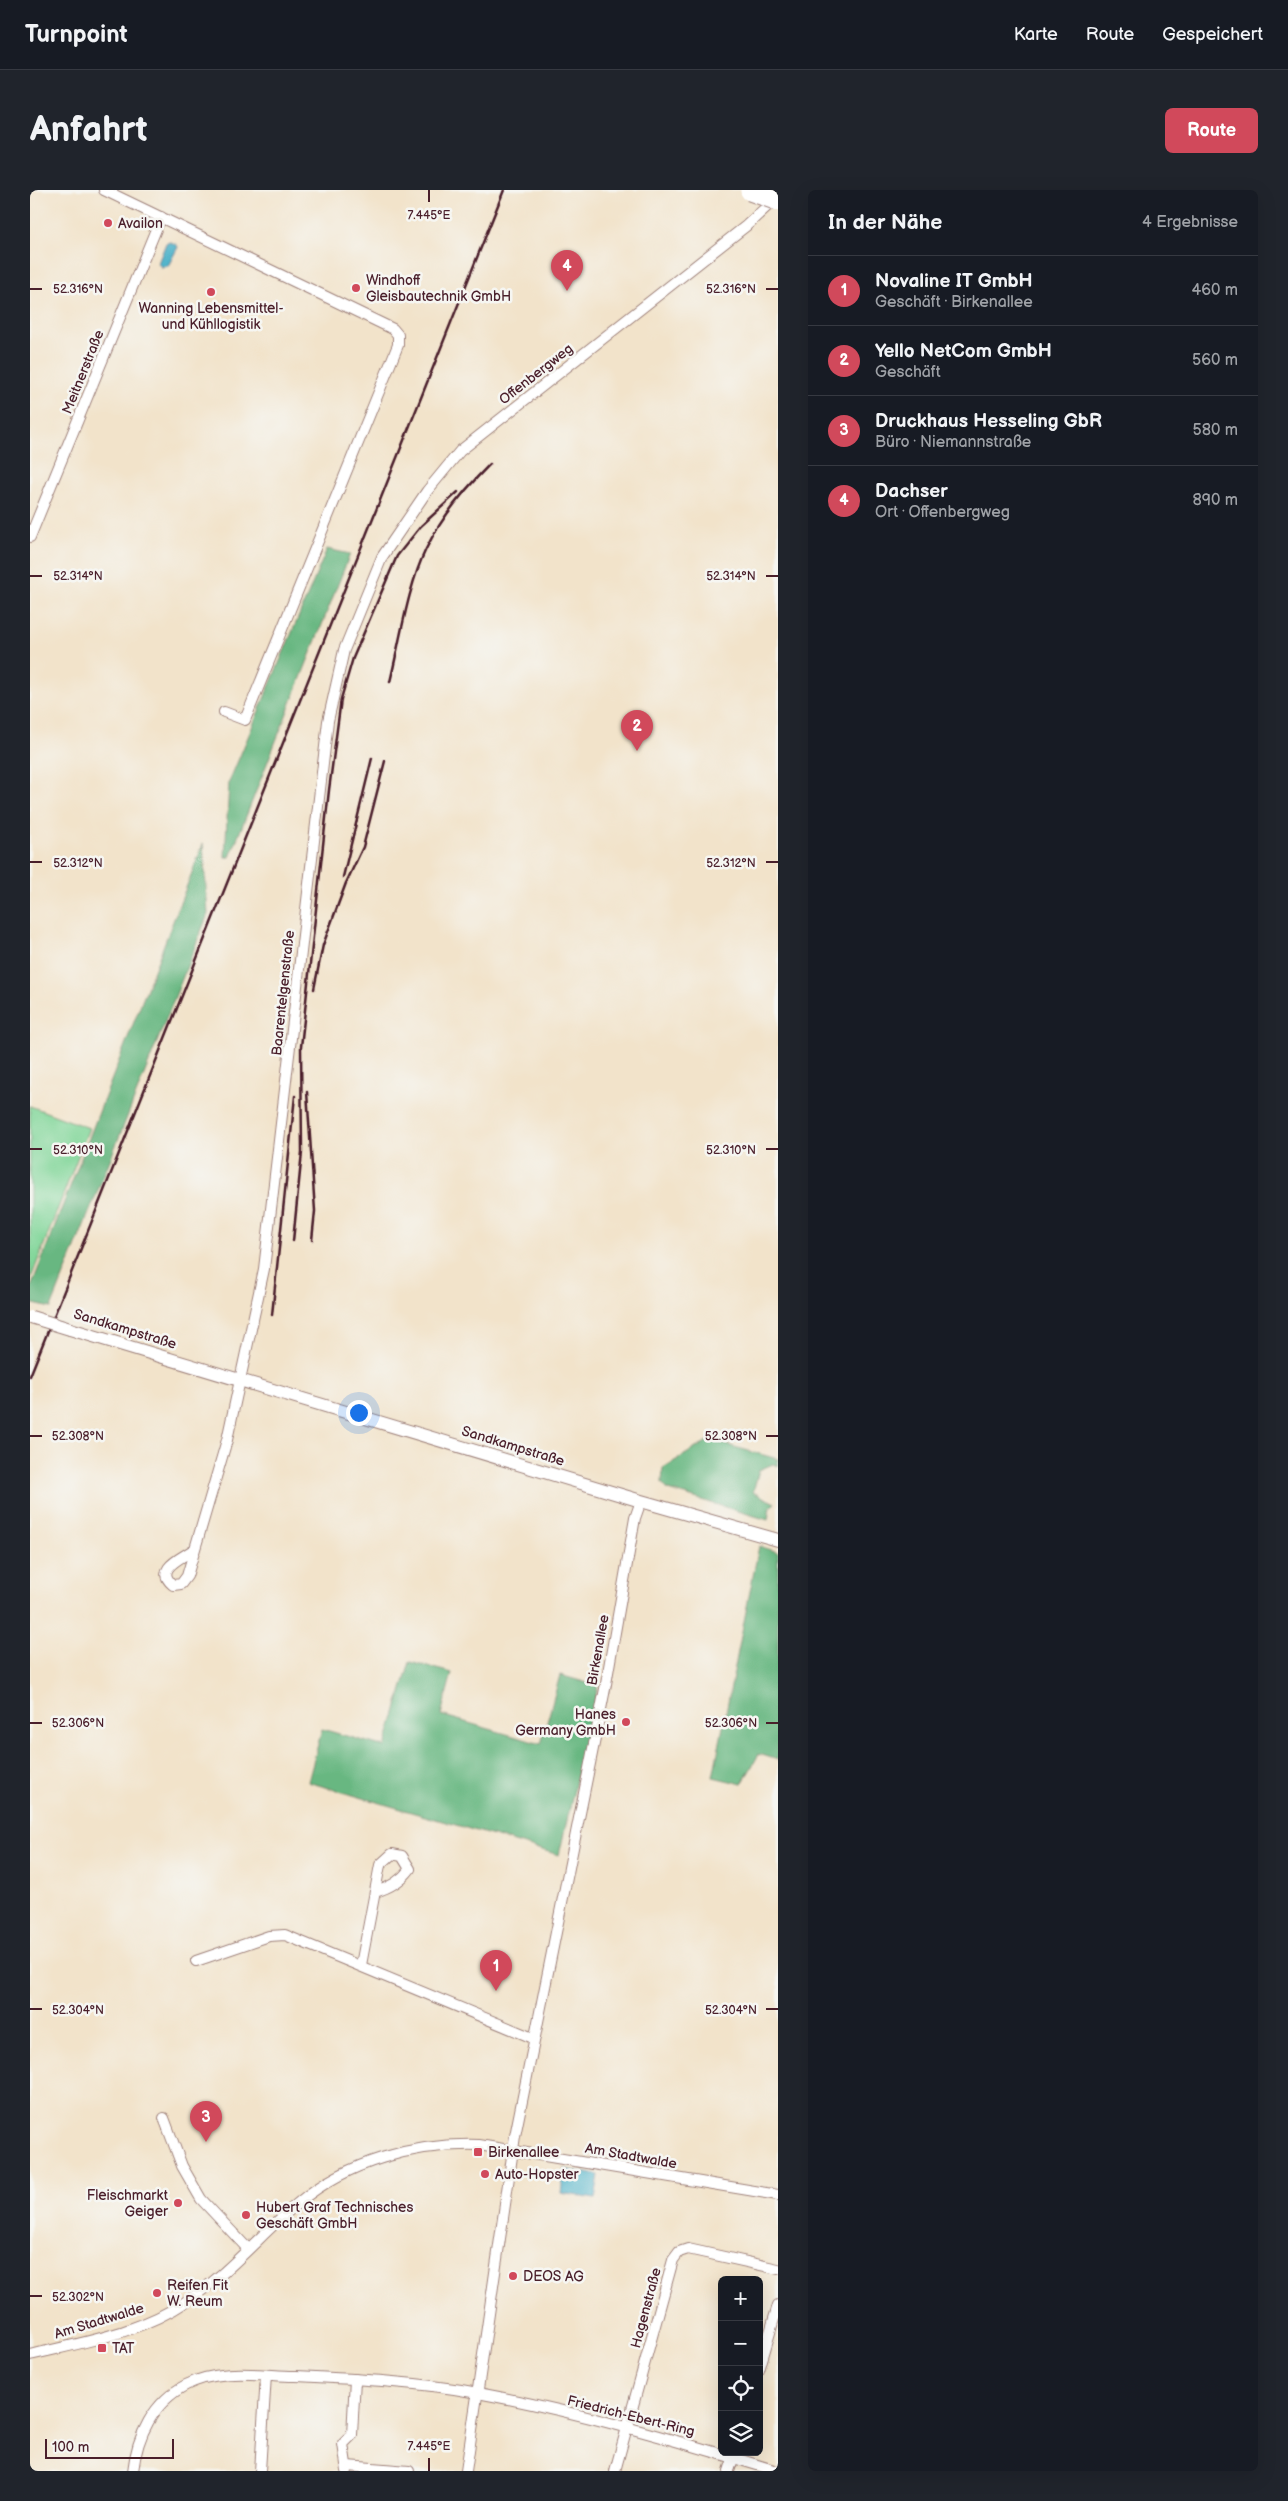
<!DOCTYPE html>
<html lang="de">
<meta charset="utf-8">
<style>
body{margin:0;font-family:"Balsamiq Sans",sans-serif;background:#20242c;color:#f1f3f6}
.controls{position:absolute;right:15px;bottom:15px;display:grid;overflow:hidden;border-radius:8px;box-shadow:0 5px 20px #0002}
.controls button{width:45px;height:45px;display:grid;place-items:center;padding:0;border:0;border-bottom:1px solid #363941;background:#171b24;color:#f1f3f6;font:25px sans-serif}
.scale{position:absolute;left:15px;bottom:12px;width:129px;box-sizing:border-box;padding-left:5px;border:2px solid #4a1f2b;border-top:0;font-size:14px;line-height:18px;white-space:nowrap;color:#4a1f2b;-webkit-text-stroke:4px #f6f6f2;paint-order:stroke}
.you{position:absolute;left:328px;top:1222px;width:18px;height:18px;margin:-12px;border:4px solid #fff;border-radius:50%;background:#1a73e8;box-shadow:0 0 0 8px #1a73e833}
.badge{display:grid;place-items:center;width:32px;height:32px;border-radius:50%;background:#d1495b;color:#fff;font-size:16px;font-weight:700}
.pin{position:absolute;translate:-50% -41px;filter:drop-shadow(0 1px 2px #0008)}
.pin::after{content:'';position:absolute;top:26px;width:18px;height:15px;background:inherit;clip-path:polygon(0 0,100% 0,50% 100%)}
.list{margin:0;padding:0;list-style:none}
h2{display:flex;justify-content:space-between;align-items:center;height:65px;margin:0;padding:0 20px;font-size:21px}
h2 small{font-size:16px;font-weight:400;color:#9ea1a6}
.list li{display:grid;grid-template-columns:32px 1fr auto;gap:15px;align-items:center;box-sizing:border-box;height:70px;padding:0 20px;border-top:1px solid #363941}
.list b{display:block;font-size:19px;white-space:nowrap}
.list p{margin:0;font-size:16px;white-space:nowrap;color:#9ea1a6}
.list em{font-size:16px;font-style:normal;color:#9ea1a6}
.icon{flex:none;width:28px;height:28px;fill:none;stroke:currentColor;stroke-width:2;stroke-linecap:round;stroke-linejoin:round}
.map{position:relative;flex:none;width:748px;height:2281px;overflow:hidden;border-radius:8px}
header{display:flex;align-items:center;gap:30px;box-sizing:border-box;height:70px;padding:0 25px;background:#171b24;border-bottom:1px solid #363941}
header strong{font-size:24px}
nav{display:flex;gap:28px;margin-inline-start:auto;font-size:18px}
.intro{display:flex;align-items:center;justify-content:space-between;box-sizing:border-box;height:120px;padding:0 30px}
h1{margin:0;font-size:35px}
.button{padding:12px 22px;border-radius:8px;background:#d1495b;color:#fff;font-size:18px;font-weight:700}
main{display:flex;gap:30px;padding:0 30px}
aside{flex:1;background:#171b24;border-radius:8px;box-shadow:0 5px 20px #0002}
.map>svg:first-child{display:block}
</style>
<header>
<strong>Turnpoint</strong>
<nav><a>Karte</a><a>Route</a><a>Gespeichert</a></nav>
</header>
<div class="intro"><h1>Anfahrt</h1><a class="button">Route</a></div>
<main>
<div class="map">
<svg width="748" height="2281" viewBox="0 0 748 2281">
<rect width="100%" height="100%" fill="#f6f6f2"/>
<filter id="ink" filterUnits="userSpaceOnUse"><feTurbulence type="fractalNoise" baseFrequency=".02" numOctaves="2"/><feDisplacementMap in="SourceGraphic" scale="10" xChannelSelector="R" yChannelSelector="G"/><feConvolveMatrix kernelMatrix="1 2 1 2 8 2 1 2 1" color-interpolation-filters="sRGB"/></filter>
<filter id="wash" filterUnits="userSpaceOnUse"><feTurbulence type="fractalNoise" baseFrequency=".0096" numOctaves="4" result="noise"/><feDisplacementMap in="SourceGraphic" scale="20" xChannelSelector="R" yChannelSelector="G"/><feGaussianBlur stdDeviation="1.12" result="paint"/><feColorMatrix in="noise" values="0 0 0 0 0 0 0 0 0 0 0 0 0 0 0 0 0 1.4 0 .05"/><feComposite in="paint" operator="in"/></filter>
<g filter="url(#wash)">
<rect width="100%" height="100%" fill="#f2e3ca"/>
<polygon fill="#81d699" stroke="#667a62" points="0,916 59,938 0,1091"/>
<g fill="#68b781" stroke="#596b56">
<polygon points="297,359 320,364 200,667 195,667 199,592"/>
<polygon points="173,654 178,724 21,1118 0,1113 0,1100"/>
<polygon points="679,1250 748,1269 748,1276 743,1274 729,1280 723,1302 745,1313 740,1317 738,1330 638,1300 632,1293 633,1278"/>
<polygon points="729,1356 748,1362 748,1570 729,1564 712,1594 683,1587"/>
<polygon points="380,1472 422,1483 411,1525 511,1554 530,1485 568,1496 529,1665 278,1592 292,1539 355,1557"/>
</g>
<g fill="#49b0c8" stroke="#4a687a">
<polygon points="140,52 146,54 148,57 138,76 131,77 128,73 136,53"/>
<polygon points="534,1979 569,1985 565,2009 531,2003"/>
</g>
</g>
<g filter="url(#ink)">
<g fill="none" stroke-linecap="round" stroke-linejoin="round">
<g stroke="#9e817a" stroke-width="12">
<g id="minor">
<polyline points="74,0 363,139 368,145 368,155 215,530 194,522"/>
<polyline points="0,347 131,27"/>
<path d="M163,1360C150,1369 124,1379 143,1395L151,1394L157,1386L197,1250L234,1079L298,531L314,460L352,367L397,301L430,261L716,36L745,9"/>
<polyline points="166,1771 239,1746 255,1745 503,1848"/>
<path d="M331,1775L350,1675L362,1664L372,1666L380,1679C371,1691 359,1698 345,1702"/>
<polyline points="134,1928 152,1976 171,2009 218,2059"/>
<path d="M0,2165C54,2152 110,2143 157,2111C198,2084 231,2044 268,2013C318,1971 385,1953 449,1955L748,2005"/>
<polyline points="729,2180 748,2115"/>
<polyline points="317,2276 379,2281"/>
<path d="M103,2281C107,2246 123,2212 156,2195C189,2178 228,2185 264,2186C325,2189 388,2192 448,2203C549,2222 649,2251 747,2281"/>
<polyline points="230,2281 236,2185"/>
<polyline points="317,2281 313,2254 322,2245 325,2189"/>
<polyline points="436,2281 485,1946 576,1494 605,1328 611,1311"/>
<polyline points="585,2281 643,2070 649,2062 658,2059 748,2079"/>
<polyline points="699,2281 705,2263"/>
</g>
</g>
<g stroke="#9e817a" stroke-width="14">
<polyline id="tertiary" points="40,1139 611,1311 748,1350"/>
</g>
<use href="#minor" stroke="#fff" stroke-width="10"/>
<use href="#tertiary" stroke="#fff" stroke-width="12"/>
<g stroke="#4a1f2b" stroke-width="2.5">
<path d="M360,492C370,451 378,396 396,359C412,326 435,299 460,274"/>
<polyline points="313,687 342,568"/>
<polyline points="284,799 293,755 316,693 333,657 355,571"/>
<polyline points="277,902 285,1021 282,1050"/>
<polyline points="263,1051 272,962 271,857 299,600 311,509 323,468 367,366 391,336 428,302"/>
<polyline points="242,1125 265,906"/>
<polyline points="0,1186 474,0"/>
</g>
<g stroke="#9e817a" stroke-width="14" stroke-linecap="butt">
<polyline id="tertiary-bridge" points="1,1127 40,1139"/>
</g>
<g stroke="#9e817a" stroke-width="21" stroke-linecap="butt">
<polyline id="motorway-bridge" points="720,1 748,11"/>
</g>
<use href="#tertiary-bridge" stroke="#fff" stroke-width="12"/>
<use href="#motorway-bridge" stroke="#fff" stroke-width="19"/>
</g>
</g>
<path fill="none" stroke="#4a1f2b" stroke-width="2" d="M399,0V12M0,99H12M736,99H748M0,386H12M736,386H748M0,672H12M736,672H748M0,959H12M736,959H748M0,1246H12M736,1246H748M0,1533H12M736,1533H748M0,1819H12M736,1819H748M0,2106H12M399,2268V2281"/>
<g fill="#d1495b" stroke="#f6f6f2" stroke-width="2">
<circle cx="78" cy="33" r="5"/>
<circle cx="326" cy="98" r="5"/>
<circle cx="181" cy="102" r="5"/>
<circle cx="596" cy="1532" r="5"/>
<rect x="443" y="1957" width="10" height="10" rx="2.5"/>
<circle cx="455" cy="1984" r="5"/>
<circle cx="148" cy="2013" r="5"/>
<circle cx="216" cy="2025" r="5"/>
<circle cx="483" cy="2086" r="5"/>
<circle cx="127" cy="2103" r="5"/>
<rect x="67" y="2153" width="10" height="10" rx="2.5"/>
</g>
<g text-anchor="middle" dominant-baseline="central" stroke-width="5" stroke-linejoin="round" paint-order="stroke">
<g font-size="14" fill="#4a1f2b" stroke="#f6f6f2" text-anchor="start">
<text x="88" y="33">Availon</text>
<text x="336" y="90">Windhoff<tspan x="336" dy="16">Gleisbautechnik GmbH</tspan></text>
<text x="181" y="118" text-anchor="middle">Wanning Lebensmittel-<tspan x="181" dy="16">und Kühllogistik</tspan></text>
<text x="586" y="1524" text-anchor="end">Hanes<tspan x="586" dy="16">Germany GmbH</tspan></text>
<text x="458" y="1962">Birkenallee</text>
<text x="465" y="1984">Auto-Hopster</text>
<text x="138" y="2005" text-anchor="end">Fleischmarkt<tspan x="138" dy="16">Geiger</tspan></text>
<text x="226" y="2017">Hubert Graf Technisches<tspan x="226" dy="16">Geschäft GmbH</tspan></text>
<text x="493" y="2086">DEOS AG</text>
<text x="137" y="2095">Reifen Fit<tspan x="137" dy="16">W. Reum</tspan></text>
<text x="82" y="2158">TAT</text>
</g>
<g font-size="14" fill="#4a1f2b" stroke="#f6f6f2">
<text transform="translate(53 182) rotate(-68)">Meitnerstraße</text>
<text transform="translate(506 184) rotate(-38)">Offenbergweg</text>
<text transform="translate(253 803) rotate(-84)">Baarentelgenstraße</text>
<text transform="translate(95 1139) rotate(17)">Sandkampstraße</text>
<text transform="translate(483 1256) rotate(17)">Sandkampstraße</text>
<text transform="translate(568 1460) rotate(-80)">Birkenallee</text>
<text transform="translate(601 1966) rotate(10)">Am Stadtwalde</text>
<text transform="translate(616 2118) rotate(-75)">Hagenstraße</text>
<text transform="translate(69 2131) rotate(-17)">Am Stadtwalde</text>
<text transform="translate(601 2226) rotate(14)">Friedrich-Ebert-Ring</text>
</g>
</g>
<g font-size="12" text-anchor="middle" fill="#4a1f2b" stroke="#f6f6f2" stroke-width="5" stroke-linejoin="round" paint-order="stroke">
<text x="399" y="29">7.445°E</text>
<text x="48" y="103">52.316°N</text>
<text x="701" y="103">52.316°N</text>
<text x="48" y="390">52.314°N</text>
<text x="701" y="390">52.314°N</text>
<text x="48" y="677">52.312°N</text>
<text x="701" y="677">52.312°N</text>
<text x="48" y="964">52.310°N</text>
<text x="701" y="964">52.310°N</text>
<text x="48" y="1250">52.308°N</text>
<text x="701" y="1250">52.308°N</text>
<text x="48" y="1537">52.306°N</text>
<text x="701" y="1537">52.306°N</text>
<text x="48" y="1824">52.304°N</text>
<text x="701" y="1824">52.304°N</text>
<text x="48" y="2111">52.302°N</text>
<text x="399" y="2260">7.445°E</text>
</g>
</svg>
<div class="controls">
<button>+</button>
<button>−</button>
<button><svg class="icon" aria-label="locate" viewBox="0 0 24 24"><circle cx="12" cy="12" r="6"/><path d="M12 2v4M12 18v4M2 12h4M18 12h4"/></svg></button>
<button><svg class="icon" aria-label="layers" viewBox="0 0 24 24"><path d="M12 4l9 5-9 5-9-5zM3 14l9 5 9-5"/></svg></button>
</div>
<div class="scale">100 m</div>
<div class="you"></div>
<div class="pin badge" style="left:466px;top:1801px">1</div>
<div class="pin badge" style="left:607px;top:561px">2</div>
<div class="pin badge" style="left:176px;top:1952px">3</div>
<div class="pin badge" style="left:537px;top:101px">4</div>
</div>
<aside>
<h2>In der Nähe<small>4 Ergebnisse</small></h2>
<ul class="list">
<li><span class="badge">1</span><div><b>Novaline IT GmbH</b><p>Geschäft · Birkenallee</p></div><em>460 m</em></li>
<li><span class="badge">2</span><div><b>Yello NetCom GmbH</b><p>Geschäft</p></div><em>560 m</em></li>
<li><span class="badge">3</span><div><b>Druckhaus Hesseling GbR</b><p>Büro · Niemannstraße</p></div><em>580 m</em></li>
<li><span class="badge">4</span><div><b>Dachser</b><p>Ort · Offenbergweg</p></div><em>890 m</em></li>
</ul>
</aside>
</main>
